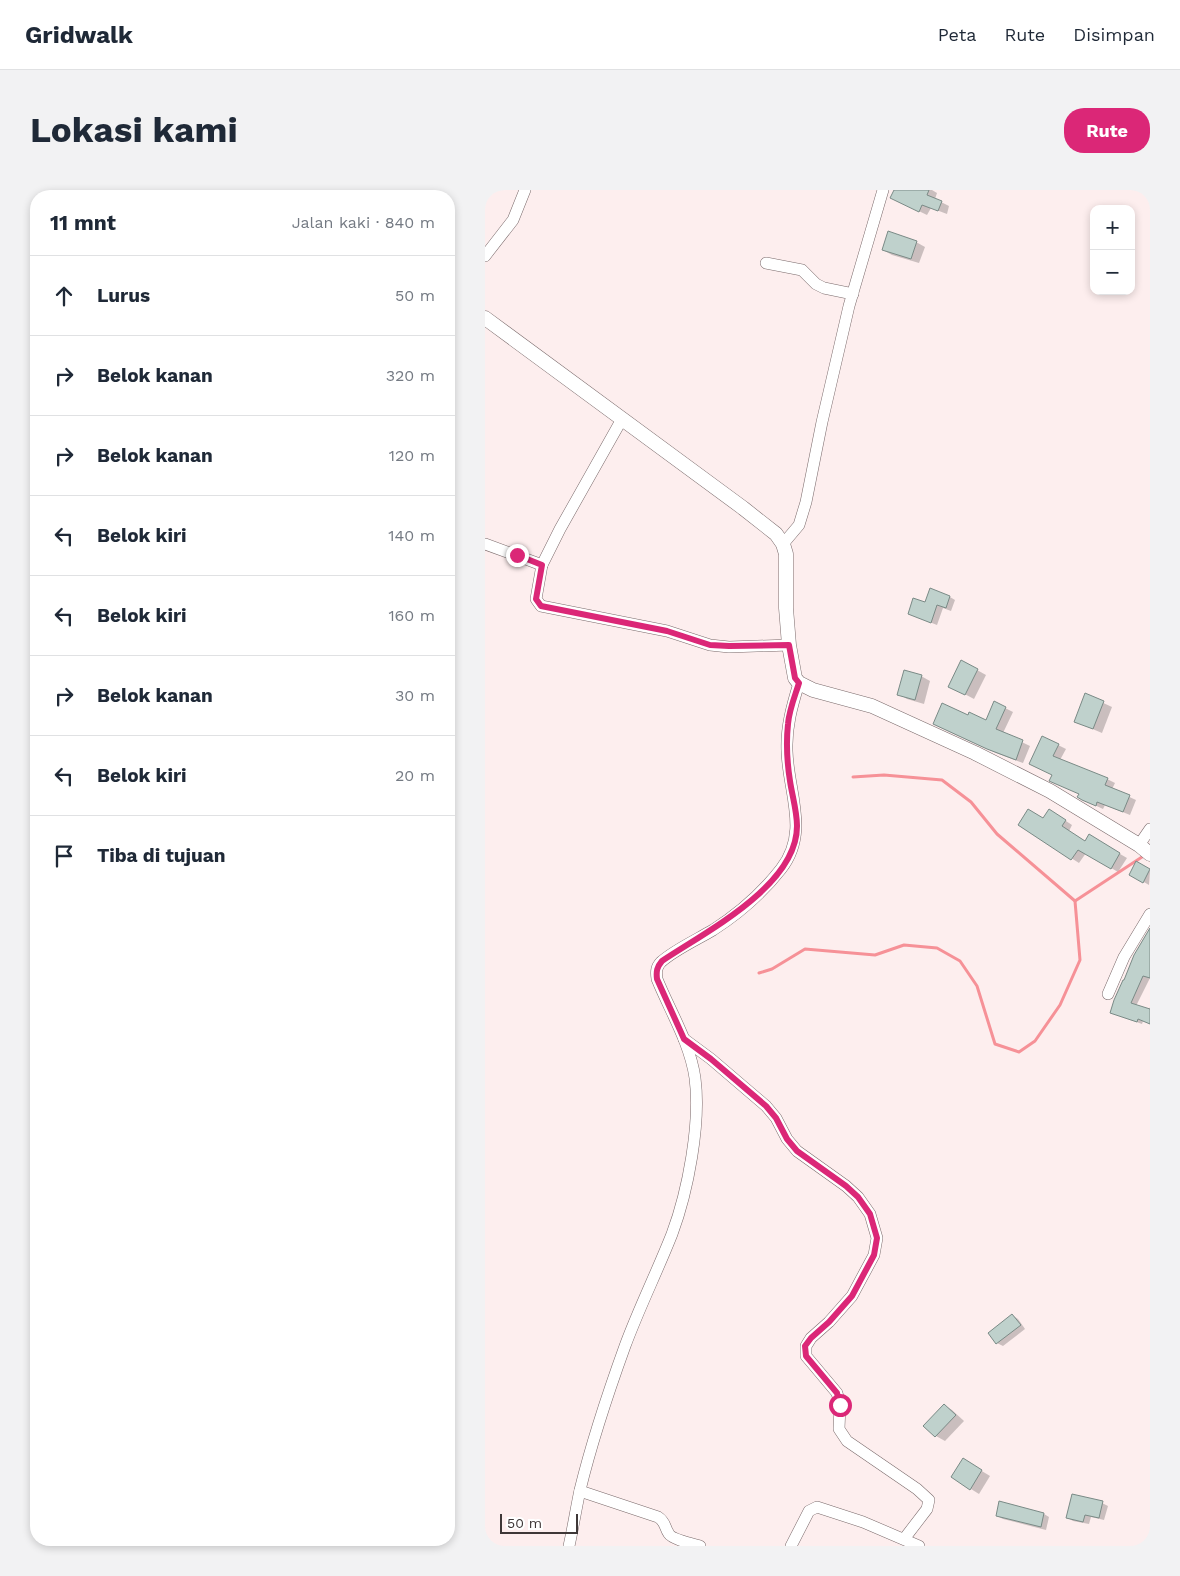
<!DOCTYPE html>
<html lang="id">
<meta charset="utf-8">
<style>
body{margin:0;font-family:"Work Sans",sans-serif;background:#f2f2f3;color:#1f2937}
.controls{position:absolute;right:15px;top:15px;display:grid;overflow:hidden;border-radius:10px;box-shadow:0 2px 8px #0003}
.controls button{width:45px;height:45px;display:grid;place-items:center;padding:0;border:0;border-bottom:1px solid #e0e1e3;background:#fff;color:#1f2937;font:25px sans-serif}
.scale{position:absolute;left:15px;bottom:12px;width:78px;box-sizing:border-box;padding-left:5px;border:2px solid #3e3737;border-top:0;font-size:14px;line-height:18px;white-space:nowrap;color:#3e3737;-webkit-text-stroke:4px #fff;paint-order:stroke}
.stop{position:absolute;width:15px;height:15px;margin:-11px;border:4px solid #db2777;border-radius:50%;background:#fff}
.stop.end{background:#db2777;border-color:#fff;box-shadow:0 1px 5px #0008}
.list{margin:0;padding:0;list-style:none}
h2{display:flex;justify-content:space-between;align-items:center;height:65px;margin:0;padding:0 20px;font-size:21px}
h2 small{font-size:16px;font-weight:400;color:#747a83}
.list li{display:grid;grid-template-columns:32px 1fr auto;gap:15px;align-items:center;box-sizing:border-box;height:80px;padding:0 20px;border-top:1px solid #e0e1e3}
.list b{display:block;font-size:19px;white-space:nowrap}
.list em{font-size:16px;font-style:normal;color:#747a83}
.icon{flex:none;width:28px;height:28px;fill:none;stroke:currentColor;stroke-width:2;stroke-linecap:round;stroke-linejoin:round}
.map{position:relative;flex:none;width:665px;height:1356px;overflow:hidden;border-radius:20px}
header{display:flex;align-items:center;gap:30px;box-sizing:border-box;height:70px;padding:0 25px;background:#fff;border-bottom:1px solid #e0e1e3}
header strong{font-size:24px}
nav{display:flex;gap:28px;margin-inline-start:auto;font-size:18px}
.intro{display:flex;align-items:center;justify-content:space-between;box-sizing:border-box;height:120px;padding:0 30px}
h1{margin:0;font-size:35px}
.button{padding:12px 22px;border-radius:20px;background:#db2777;color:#fff;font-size:18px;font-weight:700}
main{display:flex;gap:30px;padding:0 30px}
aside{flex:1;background:#fff;border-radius:20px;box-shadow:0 2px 8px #0003}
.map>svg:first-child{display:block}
</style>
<header>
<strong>Gridwalk</strong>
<nav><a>Peta</a><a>Rute</a><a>Disimpan</a></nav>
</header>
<div class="intro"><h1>Lokasi kami</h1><a class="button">Rute</a></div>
<main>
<aside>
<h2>11 mnt<small>Jalan kaki · 840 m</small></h2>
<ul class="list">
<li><svg class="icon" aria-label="ahead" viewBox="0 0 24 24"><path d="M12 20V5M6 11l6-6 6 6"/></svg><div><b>Lurus</b></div><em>50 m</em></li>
<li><svg class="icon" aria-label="right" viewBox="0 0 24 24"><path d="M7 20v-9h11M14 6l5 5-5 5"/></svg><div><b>Belok kanan</b></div><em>320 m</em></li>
<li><svg class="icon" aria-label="right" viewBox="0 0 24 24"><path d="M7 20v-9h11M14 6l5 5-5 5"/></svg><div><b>Belok kanan</b></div><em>120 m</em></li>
<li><svg class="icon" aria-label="left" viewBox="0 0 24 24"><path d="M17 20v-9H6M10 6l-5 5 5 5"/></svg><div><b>Belok kiri</b></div><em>140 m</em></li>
<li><svg class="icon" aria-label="left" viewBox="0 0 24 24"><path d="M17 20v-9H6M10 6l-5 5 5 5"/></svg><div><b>Belok kiri</b></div><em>160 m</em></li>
<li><svg class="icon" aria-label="right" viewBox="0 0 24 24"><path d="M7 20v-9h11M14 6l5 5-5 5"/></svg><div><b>Belok kanan</b></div><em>30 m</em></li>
<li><svg class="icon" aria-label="left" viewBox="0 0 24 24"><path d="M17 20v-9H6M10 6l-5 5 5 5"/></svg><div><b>Belok kiri</b></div><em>20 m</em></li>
<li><svg class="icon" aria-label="arrive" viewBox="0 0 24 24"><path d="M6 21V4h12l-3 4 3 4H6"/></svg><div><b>Tiba di tujuan</b></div></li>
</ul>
</aside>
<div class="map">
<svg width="665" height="1356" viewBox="0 0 665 1356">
<rect width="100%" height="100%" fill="#fdeeee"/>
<g fill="#0003">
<polygon points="410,0 447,0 452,3 450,9 464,16 462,24 446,18 442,25 415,12"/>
<polygon points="431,52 440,57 434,73 407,65 398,60"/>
<polygon points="465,407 470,410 466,421 458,418 452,435 424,424 440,414"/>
<polygon points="492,480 501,485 489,509 474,501"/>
<polygon points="436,486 445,491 439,514 422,509 414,504"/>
<polygon points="601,505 627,517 617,543 591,532"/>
<polygon points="510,513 528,522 518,543 545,556 538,573 511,563 457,538 484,526 502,531"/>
<polygon points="573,555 581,559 575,570 622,589 630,593 627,599 651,610 645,625 620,615 618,619 601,611 595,604 573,594 568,585 553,578"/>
<polygon points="572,625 587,635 584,641 601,652 604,646 642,668 633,682 601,663 594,673 534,635 559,630"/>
<polygon points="652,673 665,681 664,695 645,684"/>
<polygon points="665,741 665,788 651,816 664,820 665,817 665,834 658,831 657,834 626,823"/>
<polygon points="527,1125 533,1129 540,1139 518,1156 512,1153 504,1143"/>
<polygon points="459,1215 467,1220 479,1231 460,1251 451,1246 440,1236"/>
<polygon points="487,1275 505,1286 494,1304 486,1299"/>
<polygon points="617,1313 623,1316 619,1330 606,1327 604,1334 588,1331 583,1328"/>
<polygon points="559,1324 564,1327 561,1340 518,1329 512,1326"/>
</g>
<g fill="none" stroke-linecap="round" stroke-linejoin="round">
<g stroke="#f69197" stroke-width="3">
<polyline points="368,587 399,585 457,590 486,612 512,644 590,711 660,665"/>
<polyline points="274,783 287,779 320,759 390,765 419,755 452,758 475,771 492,796 510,854 534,862 550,851 575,815 595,770 590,711"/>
</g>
</g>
<g fill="#bfd1cc" stroke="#7a8a86">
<polygon points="409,0 444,0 442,5 457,11 453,21 437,15 434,22 405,8"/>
<polygon points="403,41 432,51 426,69 397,60"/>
<polygon points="445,398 465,406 461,418 452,415 446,433 423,424 428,408 440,412"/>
<polygon points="476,470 493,479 480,505 463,497"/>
<polygon points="419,480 437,485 430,510 412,505"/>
<polygon points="600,503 619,511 608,539 589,532"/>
<polygon points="509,511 521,517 511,539 538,550 531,570 502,559 448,534 457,513 483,525 484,522 501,530"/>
<polygon points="557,546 574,554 568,566 623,588 620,595 645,605 638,622 612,612 611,616 597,610 592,607 594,604 564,591 567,585 544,574"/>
<polygon points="543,619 558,628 564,619 581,630 577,636 600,651 604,644 635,663 626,679 593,660 586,670 533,635"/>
<polygon points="651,671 665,679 658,693 644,685"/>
<polygon points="665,738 665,788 658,786 646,813 665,819 665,834 653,829 652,832 625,823 629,810 638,790 639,790 649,765"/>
<polygon points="527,1124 536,1135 511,1154 503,1143"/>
<polygon points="459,1214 471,1225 450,1247 438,1236"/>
<polygon points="478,1268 497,1280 485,1300 466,1287"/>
<polygon points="587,1304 618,1311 614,1328 600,1325 598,1332 581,1328"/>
<polygon points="514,1311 559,1323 556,1337 511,1326"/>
</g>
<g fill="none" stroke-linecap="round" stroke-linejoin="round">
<g stroke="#7a6a6b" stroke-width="12">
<g id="minor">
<polyline points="0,66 28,30 40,0"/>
<polyline points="281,73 317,80 331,94 339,98 368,104"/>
<polyline points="0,354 57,375 75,339 137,229"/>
<polyline points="298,354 314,335 321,312 337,232 364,116 398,0"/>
<polyline points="57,375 51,409 56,416 182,441 225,455 244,457 304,455"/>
<polyline points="654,655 665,639"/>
<polyline points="623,804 639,767 665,724"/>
<polyline points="199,849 226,869 281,916 291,928 302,949 312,961 361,996 373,1007 385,1024 392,1048 389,1065 367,1106 344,1132 326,1148 321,1156 321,1166 352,1203 355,1215 354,1239 362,1251 432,1299 444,1310 442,1319 419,1349"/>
<path d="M95,1301L173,1327C181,1332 179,1337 184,1344C187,1349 208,1354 215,1356"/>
<path d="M84,1356C88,1338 91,1319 95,1300C107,1251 123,1203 140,1156C154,1118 172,1082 187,1044C203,1001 216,933 210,888C205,853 185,821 172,789C171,782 171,777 176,772C189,760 213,749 228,740C253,724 278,702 296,679C325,642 303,602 302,561C301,537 307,516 314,493"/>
<polyline points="306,1356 324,1321 332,1317 378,1332 434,1356"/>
</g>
</g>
<g stroke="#7a6a6b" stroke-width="15">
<polyline id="tertiary" points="0,128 258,318 291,344 298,354 301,364 301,418 304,455 310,488 314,493 328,500 387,516 490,563 565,601 654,655 665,664"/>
</g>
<use href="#minor" stroke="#fff" stroke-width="11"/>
<use href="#tertiary" stroke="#fff" stroke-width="14"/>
</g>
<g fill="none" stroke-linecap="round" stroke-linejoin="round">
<path stroke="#db2777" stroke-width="6" d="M32,365L57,375L51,409L56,416L182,441L225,455L244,456L304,455L310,488L314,493C310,506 304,520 303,534C301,553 302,572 305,591C307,605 312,621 312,636C312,696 220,742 177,771C172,777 171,781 172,789L199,849L226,869L281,916L291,928L302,949L312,961L361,996L373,1007L385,1024L392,1048L389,1065L367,1106L344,1132L326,1148L320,1156L321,1166L352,1203L355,1215"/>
</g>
</svg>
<div class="controls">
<button>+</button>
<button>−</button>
</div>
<div class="scale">50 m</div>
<div class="stop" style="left:355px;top:1215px"></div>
<div class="stop end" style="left:32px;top:365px"></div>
</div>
</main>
